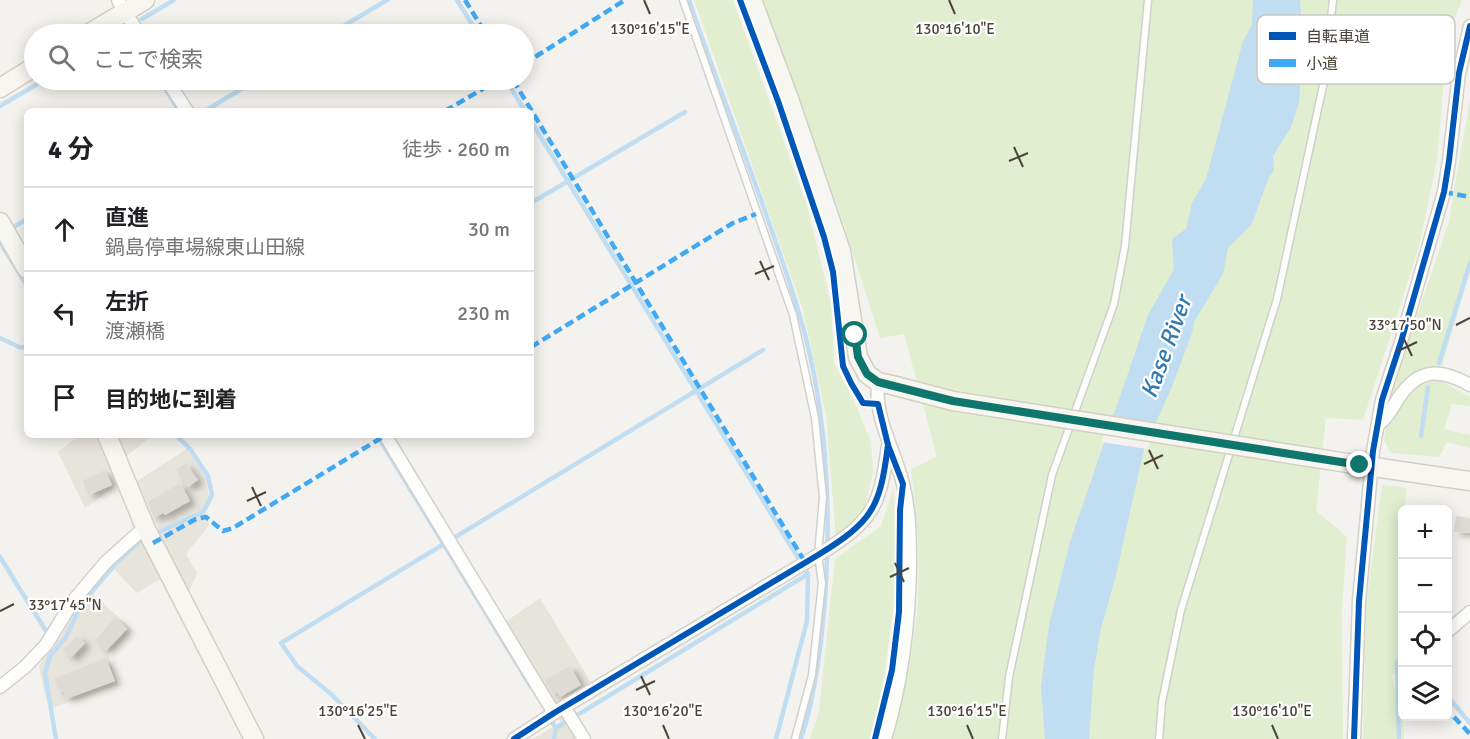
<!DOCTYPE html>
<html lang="ja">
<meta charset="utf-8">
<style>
body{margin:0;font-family:Signika,"Noto Sans JP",sans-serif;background:#f2f2f2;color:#202124}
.controls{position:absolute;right:18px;bottom:18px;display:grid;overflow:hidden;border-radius:9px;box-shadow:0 3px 15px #0003}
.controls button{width:54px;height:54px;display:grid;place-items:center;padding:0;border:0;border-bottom:2px solid #e0e0e0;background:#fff;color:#202124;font:30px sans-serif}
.stop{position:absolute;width:18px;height:18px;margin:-14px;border:4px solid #0f766e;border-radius:50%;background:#fff}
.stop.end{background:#0f766e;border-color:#fff;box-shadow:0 2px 6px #0008}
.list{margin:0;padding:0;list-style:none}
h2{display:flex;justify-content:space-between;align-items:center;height:78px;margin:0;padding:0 24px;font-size:26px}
h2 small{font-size:20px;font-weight:400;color:#757577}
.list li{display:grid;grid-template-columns:39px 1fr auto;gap:18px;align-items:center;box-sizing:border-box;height:84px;padding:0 24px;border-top:2px solid #e0e0e0}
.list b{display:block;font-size:22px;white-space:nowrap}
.list p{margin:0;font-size:20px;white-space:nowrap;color:#757577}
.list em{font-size:20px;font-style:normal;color:#757577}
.icon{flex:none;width:33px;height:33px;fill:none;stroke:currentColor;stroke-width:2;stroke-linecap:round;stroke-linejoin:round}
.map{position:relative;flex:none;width:1470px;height:739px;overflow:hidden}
.search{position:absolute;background:#fff;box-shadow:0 3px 15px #0003;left:24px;top:24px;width:510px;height:66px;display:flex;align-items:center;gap:15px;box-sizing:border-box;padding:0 21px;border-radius:33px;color:#757577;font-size:22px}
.panel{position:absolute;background:#fff;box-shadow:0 3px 15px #0003;left:24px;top:108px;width:510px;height:330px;border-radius:9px}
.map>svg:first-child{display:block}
</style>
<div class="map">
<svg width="1470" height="739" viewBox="0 0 1470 739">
<defs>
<filter id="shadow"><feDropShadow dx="6" dy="4" stdDeviation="3" flood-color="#0004"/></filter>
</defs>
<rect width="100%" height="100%" fill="#f4f2ee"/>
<g fill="#e7e4dc">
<polygon points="80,435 98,435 117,485 85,508 58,452"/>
<polygon points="117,435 153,435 125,457"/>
<polygon points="187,449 205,476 209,495 206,512 209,525 186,554 197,573 188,594 137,481"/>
<polygon points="142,538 162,578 137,593 110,565"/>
<polygon points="88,590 133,630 108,655 118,685 50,709 45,695 39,666 62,635 75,608"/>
<polygon points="540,598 592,684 564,703 581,739 533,739 561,722 504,623"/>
</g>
<g fill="#e1eecf">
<polygon points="694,0 733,0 807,206 831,304 834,363 854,401 871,442 873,472 864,510 836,539 826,415 803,310"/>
<path d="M762,0H1462L1448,34L1437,160L1419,247L1363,420L1326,418L1316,511L1347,537L1342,610L1343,739H890C902,698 913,655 917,612C921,565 917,516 911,469L937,457L904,334L880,338L841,216Z"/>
<polygon points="1470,100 1470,272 1443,362 1443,382 1470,397 1470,406 1452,404 1444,429 1470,435 1470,448 1447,442 1439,457 1391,453 1384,441 1390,395 1448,225"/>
<polygon points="1382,485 1407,488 1405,505 1413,509 1402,510 1402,665 1392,675 1395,688 1401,689 1404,739 1363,739 1366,606"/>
<polygon points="894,488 896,587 879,715 870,739 810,739 819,711 835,559 881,526"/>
</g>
<polygon fill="#c0ddf1" points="1253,0 1300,0 1303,49 1299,102 1291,127 1273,156 1274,170 1268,179 1252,224 1228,248 1223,274 1194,322 1192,333 1171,389 1144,449 1116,575 1101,628 1094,669 1089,739 1045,739 1041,687 1049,625 1070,542 1148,315 1174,269 1172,239 1186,229 1192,203 1206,179 1243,41 1252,25"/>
<polygon fill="#f4f2ee" points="1110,416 1158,424 1147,449 1101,442"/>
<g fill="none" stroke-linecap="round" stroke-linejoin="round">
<g stroke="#c0ddf1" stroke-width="4.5">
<polyline points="457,0 478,34"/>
<path d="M689,0C724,105 767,207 799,313C825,400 831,492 826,583C823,634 817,690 801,739"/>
<polyline points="142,19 174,0"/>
<polyline points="117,34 118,34"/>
<polyline points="330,34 387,0"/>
<polyline points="160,80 179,111"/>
<polyline points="506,80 525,111"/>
<polyline points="0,106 44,80"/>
<polyline points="205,111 256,80"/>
<polyline points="531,121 808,574 556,728"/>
<polyline points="531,203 685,112"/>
<polyline points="12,228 27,219"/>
<polyline points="0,242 27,286"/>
<polyline points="0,338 19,347 27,348"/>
<polyline points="1439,363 1470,263"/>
<polyline points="377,435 531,687"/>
<polyline points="1421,436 1428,387"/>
<polyline points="1410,509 1410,510"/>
<polyline points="159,532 203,512 212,495 208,476 190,449 176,435"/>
<polyline points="0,557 49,636"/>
<polyline points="1448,697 1470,723"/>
<polyline points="549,717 556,728 554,739"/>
<polyline points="56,739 45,673 50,656 66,637 82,603 118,561 139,542"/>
<polyline points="375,739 331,694 297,666 281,643 763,350"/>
<polyline points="776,739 807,621 808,574"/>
<polyline points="1399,739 1397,662 1402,657"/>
</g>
</g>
<g fill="#dedbd6" filter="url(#shadow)">
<polygon points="186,463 198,480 188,487 176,470"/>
<polygon points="105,470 112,485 89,495 83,481"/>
<polygon points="180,483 190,501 165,515 163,513 154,518 148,502"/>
<polygon points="1456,516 1470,518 1470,533 1454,532"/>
<polygon points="115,618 127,629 106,651 95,640"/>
<polygon points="77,636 85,643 71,658 63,650"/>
<polygon points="106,658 115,681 66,699 64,691 60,693 54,679"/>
<polygon points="570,666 581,685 560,697 557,692 554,695 545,680"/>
</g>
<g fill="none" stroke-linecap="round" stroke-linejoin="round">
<g stroke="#d2d0cb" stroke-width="9">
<g id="lane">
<polyline points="683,0 793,315 815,418 823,497 818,555 822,583 812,675 795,739"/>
<polyline points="1002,739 1009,677 1052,475 1114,304 1125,246 1148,0"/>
<polyline points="1159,739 1162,702 1181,610 1277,299 1324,81 1333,0"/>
</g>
</g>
<g stroke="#d2d0cb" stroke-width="15">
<g id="street">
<polyline points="118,0 139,34"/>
<polyline points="167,80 187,111"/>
<path d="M878,382C874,419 895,450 903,484C910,511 910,539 910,567C909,626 902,682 885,739"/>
<path d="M1378,425C1393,413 1392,405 1403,392C1423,366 1445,371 1470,385"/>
<polyline points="385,435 554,713"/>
<polyline points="1448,631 1470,612"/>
<polyline points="0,687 25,667 46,645 73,601 106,562 145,527"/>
<polyline points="564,707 584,739"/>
<path d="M514,739L554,713L818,555C873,521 880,508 888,445"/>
<polyline points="1354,739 1359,601 1373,451 1382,400 1401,342 1444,192 1449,161 1459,73 1470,26"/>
</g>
</g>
<g stroke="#d3cfc5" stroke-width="21">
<g id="secondary">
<polyline points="752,0 788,96 841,251 858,357 867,374 878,382 892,385"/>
<polyline points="88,34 145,0"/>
<polyline points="0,88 34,67"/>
<polyline points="0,222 27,269"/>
<polyline points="107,435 145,527 254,739"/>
<polyline points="1360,465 1470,481"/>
</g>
</g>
<use href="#lane" stroke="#fdfdfc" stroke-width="6"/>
<use href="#street" stroke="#fdfdfc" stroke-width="12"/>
<use href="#secondary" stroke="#f7f6f1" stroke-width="18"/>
<g stroke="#d3cfc5" stroke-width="21" stroke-linecap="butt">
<polyline id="secondary-bridge" points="892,385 953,401 1360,465"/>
</g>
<use href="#secondary-bridge" stroke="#f7f6f1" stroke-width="18"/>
<g stroke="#3fa9f5" stroke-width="4.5" stroke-dasharray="9 4.5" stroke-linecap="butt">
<polyline points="465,0 486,34"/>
<polyline points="524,64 625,0"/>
<polyline points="513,80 805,562"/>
<polyline points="445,111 498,80"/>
<polyline points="1444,192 1470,197"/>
<polyline points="531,347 733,223 756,214"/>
<polyline points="153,543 196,519 206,517 223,531 233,528 386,435"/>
<polyline points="1454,717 1470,734"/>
</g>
<g stroke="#fff" stroke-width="10">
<g id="cycleway">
<polyline points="740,0 778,101 824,237 833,272 843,366 851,383 863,403 878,404 888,445 903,484 900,510 899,612 892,670 875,739"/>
<path d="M514,739L554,713L818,555C873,521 880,508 888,445"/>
<polyline points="1354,739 1359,601 1373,451 1382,400 1401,342 1444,192 1449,161 1459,73 1470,26"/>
</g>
</g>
<use href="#cycleway" stroke="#0057b8" stroke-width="6"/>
</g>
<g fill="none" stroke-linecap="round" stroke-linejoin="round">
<polyline stroke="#0f766e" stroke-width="8" points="855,335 858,357 867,374 878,382 953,401 1360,465"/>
</g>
<path fill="none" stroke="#4b4439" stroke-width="2" d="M644,0L650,14M949,0L955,14M1014,147L1023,167M1009,161L1028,153M760,261L769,280M755,274L774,266M1456,325L1470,318M1403,337L1412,356M1398,351L1417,342M1149,450L1158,469M1144,464L1163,455M252,487L261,506M247,501L266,492M895,563L904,582M890,577L909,568M0,611L14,604M641,676L650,695M636,690L655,681M358,725L365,739M663,725L669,739M967,725L973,739M1272,725L1278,739"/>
<g text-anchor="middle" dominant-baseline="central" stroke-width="4.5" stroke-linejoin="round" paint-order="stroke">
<g font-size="24" font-style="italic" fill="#2e7ab2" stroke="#fff">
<text transform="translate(1166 347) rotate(-70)">Kase River</text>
</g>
</g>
<rect x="1257" y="15" width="198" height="69" rx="9" fill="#fff" stroke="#c9c7c4" stroke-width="1.5"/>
<rect x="1269" y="32" width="27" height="8" fill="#0057b8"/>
<rect x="1269" y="59" width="27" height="8" fill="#3fa9f5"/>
<g font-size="16" fill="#4b4439">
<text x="1306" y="42">自転車道</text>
<text x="1306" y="69">小道</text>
</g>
<g font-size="15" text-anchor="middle" fill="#4b4439" stroke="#fff" stroke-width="4.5" stroke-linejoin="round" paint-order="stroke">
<text x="650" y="34">130°16'15"E</text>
<text x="955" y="34">130°16'10"E</text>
<text x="1405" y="330">33°17'50"N</text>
<text x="65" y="610">33°17'45"N</text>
<text x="358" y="716">130°16'25"E</text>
<text x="663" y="716">130°16'20"E</text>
<text x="967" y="716">130°16'15"E</text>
<text x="1272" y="716">130°16'10"E</text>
</g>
</svg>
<div class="controls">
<button>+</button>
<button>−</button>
<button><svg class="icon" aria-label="locate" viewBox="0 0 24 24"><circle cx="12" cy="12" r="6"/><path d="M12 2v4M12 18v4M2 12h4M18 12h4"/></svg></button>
<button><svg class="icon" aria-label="layers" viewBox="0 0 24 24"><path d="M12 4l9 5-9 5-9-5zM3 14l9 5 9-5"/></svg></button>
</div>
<div class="stop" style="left:855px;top:335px"></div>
<div class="stop end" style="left:1360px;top:465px"></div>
<div class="search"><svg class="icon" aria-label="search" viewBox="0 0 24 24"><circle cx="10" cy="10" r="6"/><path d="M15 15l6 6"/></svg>ここで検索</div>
<section class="panel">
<h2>4 分<small>徒歩 · 260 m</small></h2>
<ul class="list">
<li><svg class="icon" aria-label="ahead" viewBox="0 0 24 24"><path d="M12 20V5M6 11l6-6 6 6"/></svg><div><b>直進</b><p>鍋島停車場線東山田線</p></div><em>30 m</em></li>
<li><svg class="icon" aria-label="left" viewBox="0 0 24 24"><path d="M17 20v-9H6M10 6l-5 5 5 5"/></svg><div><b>左折</b><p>渡瀬橋</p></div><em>230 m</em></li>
<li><svg class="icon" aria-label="arrive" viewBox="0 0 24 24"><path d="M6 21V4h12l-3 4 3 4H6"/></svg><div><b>目的地に到着</b></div></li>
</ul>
</section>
</div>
